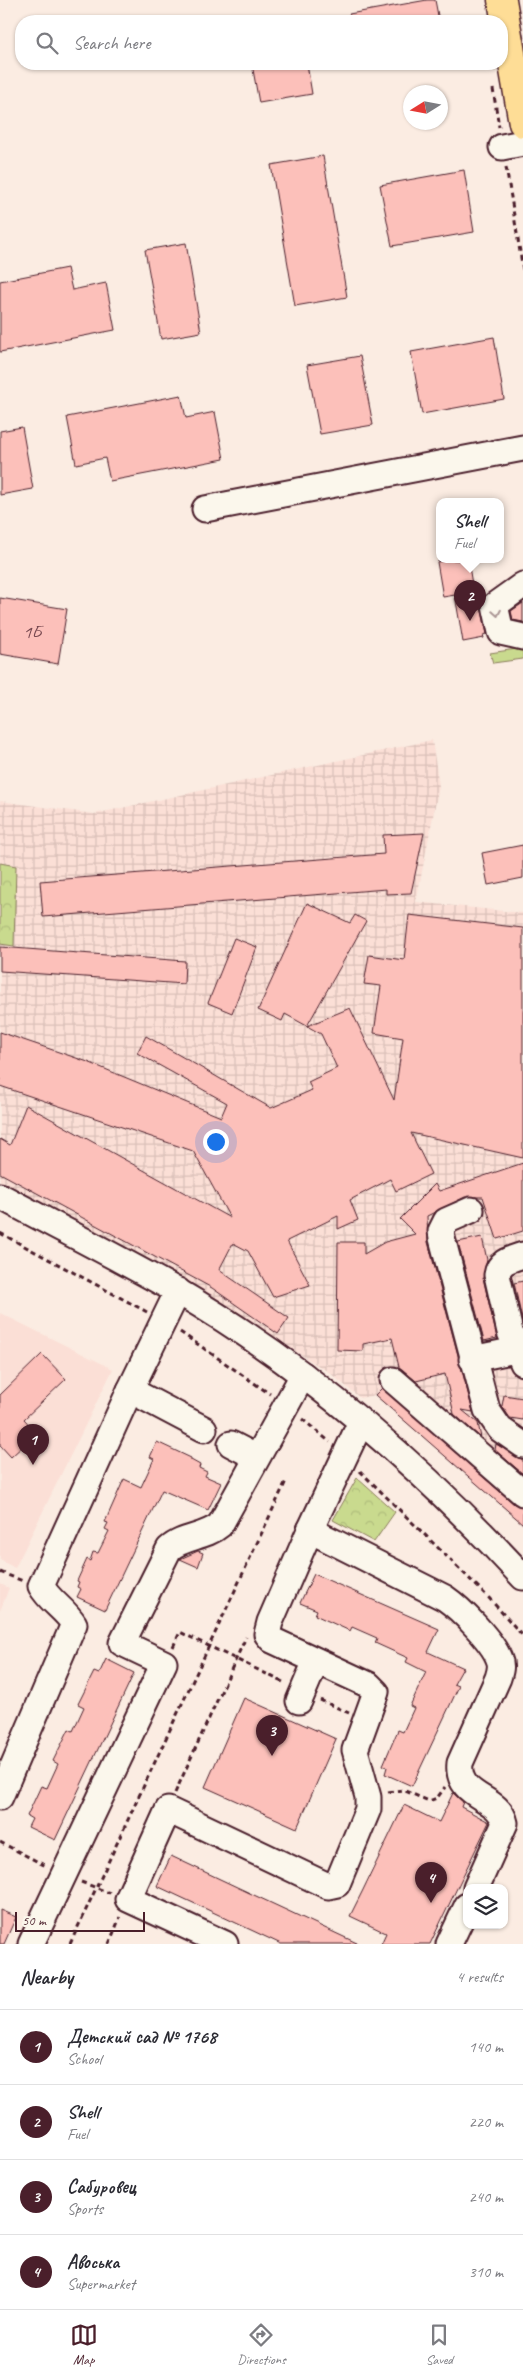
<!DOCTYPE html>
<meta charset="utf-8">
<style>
body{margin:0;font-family:Caveat,sans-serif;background:#f2f2f3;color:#2b2b33}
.controls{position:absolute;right:15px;bottom:15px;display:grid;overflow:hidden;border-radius:10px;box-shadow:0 1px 4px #0004}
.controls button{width:45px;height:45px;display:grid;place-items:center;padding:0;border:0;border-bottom:1px solid #e1e1e2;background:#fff;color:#2b2b33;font:25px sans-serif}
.compass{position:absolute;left:403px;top:85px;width:45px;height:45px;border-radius:50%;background:#fff;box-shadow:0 1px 4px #0004;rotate:259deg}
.scale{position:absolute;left:15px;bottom:12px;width:130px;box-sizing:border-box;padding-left:5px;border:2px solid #4a1f2b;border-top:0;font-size:14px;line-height:18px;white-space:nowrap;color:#4a1f2b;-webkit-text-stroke:4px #fbf7ec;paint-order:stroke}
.you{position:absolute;left:215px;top:1141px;width:18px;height:18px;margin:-12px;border:4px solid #fff;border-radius:50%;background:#1a73e8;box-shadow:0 0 0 8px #1a73e833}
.badge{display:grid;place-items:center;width:32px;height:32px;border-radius:50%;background:#4a1f2b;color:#fff;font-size:16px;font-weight:700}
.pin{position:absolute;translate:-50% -41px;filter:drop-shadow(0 1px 2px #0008)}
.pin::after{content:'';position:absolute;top:26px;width:18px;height:15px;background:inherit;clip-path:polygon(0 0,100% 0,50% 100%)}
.popup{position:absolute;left:436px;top:498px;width:68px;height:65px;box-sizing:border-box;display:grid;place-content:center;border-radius:10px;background:#fff;filter:drop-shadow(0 1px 4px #0005);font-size:16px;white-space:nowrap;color:#7c7c81}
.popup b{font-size:19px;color:#2b2b33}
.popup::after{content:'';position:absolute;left:50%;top:100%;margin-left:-10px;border:10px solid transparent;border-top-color:#fff}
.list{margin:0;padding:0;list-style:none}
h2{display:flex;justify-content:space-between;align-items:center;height:65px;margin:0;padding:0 20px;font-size:21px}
h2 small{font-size:16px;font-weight:400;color:#7c7c81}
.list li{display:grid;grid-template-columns:32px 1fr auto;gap:15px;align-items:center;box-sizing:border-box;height:75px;padding:0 20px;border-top:1px solid #e1e1e2}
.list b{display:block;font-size:19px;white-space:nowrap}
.list p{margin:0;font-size:16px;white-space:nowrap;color:#7c7c81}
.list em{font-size:16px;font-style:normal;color:#7c7c81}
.icon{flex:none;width:28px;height:28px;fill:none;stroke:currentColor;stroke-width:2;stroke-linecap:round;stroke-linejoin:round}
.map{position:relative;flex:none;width:523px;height:1944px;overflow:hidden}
.search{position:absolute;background:#fff;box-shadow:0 1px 4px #0004;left:15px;right:15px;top:15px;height:55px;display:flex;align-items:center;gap:12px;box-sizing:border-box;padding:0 18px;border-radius:20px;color:#7c7c81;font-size:19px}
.sheet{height:365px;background:#fff}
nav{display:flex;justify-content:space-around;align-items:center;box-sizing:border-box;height:70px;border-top:1px solid #e1e1e2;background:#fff;font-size:14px;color:#7c7c81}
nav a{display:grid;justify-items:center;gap:2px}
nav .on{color:#4a1f2b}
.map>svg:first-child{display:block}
</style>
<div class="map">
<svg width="523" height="1944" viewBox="0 0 523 1944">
<defs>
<pattern id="industrial-grid" width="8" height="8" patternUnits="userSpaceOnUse" patternTransform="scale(1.25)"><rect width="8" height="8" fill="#fbdfd6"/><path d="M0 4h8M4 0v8" fill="none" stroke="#d9bfb8"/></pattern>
<pattern id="forest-crowns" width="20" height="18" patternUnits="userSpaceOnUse" patternTransform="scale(1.25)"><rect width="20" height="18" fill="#c9da8e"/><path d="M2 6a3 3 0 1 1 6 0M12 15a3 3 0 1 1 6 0" fill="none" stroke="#aebb7b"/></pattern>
</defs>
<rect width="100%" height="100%" fill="#fbece2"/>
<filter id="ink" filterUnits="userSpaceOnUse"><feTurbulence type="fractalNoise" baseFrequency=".02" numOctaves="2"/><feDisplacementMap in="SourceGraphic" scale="10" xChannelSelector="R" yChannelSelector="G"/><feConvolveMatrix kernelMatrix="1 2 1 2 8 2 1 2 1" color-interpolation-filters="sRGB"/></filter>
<g filter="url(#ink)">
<g fill="#fbdfd6">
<polygon points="0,1313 113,1369 15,1568 0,1560"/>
<polygon points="0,1584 9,1588 0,1611"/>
</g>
<polygon fill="url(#industrial-grid)" points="432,740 439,786 416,902 523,913 523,1524 375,1395 360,1398 330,1373 192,1286 0,1186 0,944 14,946 16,866 0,863 0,801 94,814"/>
<polygon fill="#c9da8e" stroke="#8a7c5c" points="523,648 523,659 493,663 490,653"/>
<g fill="url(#forest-crowns)" stroke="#8a7c5c">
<polygon points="0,863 16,866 14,946 0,944"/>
<polygon points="357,1478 395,1512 374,1542 333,1520"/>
</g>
<g fill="#fcc0ba" stroke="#4a1f2b">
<polygon points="427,0 435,0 439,21 350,21 349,14"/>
<polygon points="252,64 307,64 312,94 259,103"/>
<polygon points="323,156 347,297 295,306 271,165"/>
<polygon points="464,170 474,232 392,246 380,185"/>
<polygon points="186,243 201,332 161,339 145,250"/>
<polygon points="67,268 72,290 106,283 115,330 0,352 0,281"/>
<polygon points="494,337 504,399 422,414 411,352"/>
<polygon points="360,356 373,425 320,434 307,365"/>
<polygon points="181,395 186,418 215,412 224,459 110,481 105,458 76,464 67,417"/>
<polygon points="22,427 33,489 0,495 0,431"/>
<polygon points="448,560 468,560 475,603 477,602 479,608 481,607 487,634 483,635 484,638 463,642 455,595 443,597 437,562"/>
<polygon points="0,598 67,609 58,664 0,654"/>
<polygon points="523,603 523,622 513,620 511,611"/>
<polygon points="424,833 411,893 386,894 386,889 43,917 40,881 384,854 383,835"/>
<polygon points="523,845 523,878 488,885 482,853"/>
<polygon points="307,903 350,923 355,915 366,921 307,1026 285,1014 282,1021 258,1010"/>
<polygon points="409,915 523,928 523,1158 411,1133 431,1174 396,1191 390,1179 350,1200 358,1220 338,1229 338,1216 287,1241 310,1285 273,1297 248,1251 233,1243 219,1270 289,1318 278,1334 212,1288 0,1173 0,1139 10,1145 26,1105 230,1218 193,1151 0,1086 0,1032 88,1062 221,1117 227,1103 137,1053 146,1036 271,1108 312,1090 308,1082 337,1068 321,1034 307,1026 350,1008 394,1100 403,1038 374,1033 381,986 364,984 369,955 404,960"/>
<polygon points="234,938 257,947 232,1013 208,1003"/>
<polygon points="0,947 185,961 184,984 0,971"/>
<polygon points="523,1163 523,1231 497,1239 483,1197 465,1197 427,1216 428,1242 473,1412 462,1410 478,1423 481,1438 454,1414 445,1374 416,1381 399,1367 392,1338 363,1344 363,1351 337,1350 338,1242 364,1242 364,1254 385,1242 415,1234 400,1219 435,1184 439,1191"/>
<polygon points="482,1237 487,1260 483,1278 497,1338 484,1341 458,1242"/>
<polygon points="523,1281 523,1324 514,1283"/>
<polygon points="42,1354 66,1379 24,1419 37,1433 11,1457 0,1445 0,1395"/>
<polygon points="382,1388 514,1504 523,1507 523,1524 375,1395"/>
<polygon points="504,1395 523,1398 523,1420 510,1418 502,1406"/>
<polygon points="157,1442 191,1458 191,1460 200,1465 199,1468 207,1472 205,1476 221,1483 208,1510 162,1490 105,1610 77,1597 81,1589 77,1587 79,1582 77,1581 87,1559 90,1561 93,1552 98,1553 109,1531 105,1529 108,1523 105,1522 124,1479 141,1487 154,1459 150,1457"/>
<polygon points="496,1444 523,1460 523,1474 495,1450"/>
<polygon points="198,1551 203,1553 198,1567 180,1559"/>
<polygon points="314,1574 439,1629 428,1652 463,1668 454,1684 459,1686 412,1786 385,1774 387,1767 383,1765 398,1730 403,1732 414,1708 410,1706 426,1672 406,1662 408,1658 375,1643 377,1638 352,1627 350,1631 315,1615 317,1610 300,1603"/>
<polygon points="106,1659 134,1673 55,1840 28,1827 32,1819 27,1816 41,1786 47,1788 58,1764 53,1761 69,1729 73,1731 84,1707 78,1704 94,1672 99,1674"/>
<polygon points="244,1698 336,1739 297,1828 205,1787"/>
<polygon points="453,1793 463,1802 461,1807 489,1822 430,1944 381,1944 386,1933 350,1916 363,1890 404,1805 439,1822"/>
<polygon points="171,1856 256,1896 359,1944 281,1944 157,1886"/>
<polygon points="0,1910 16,1917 4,1944 0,1944"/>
</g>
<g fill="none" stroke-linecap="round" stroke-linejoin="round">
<g stroke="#4a1f2b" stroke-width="29">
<g id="minor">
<polyline points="502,147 523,143"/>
<polyline points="205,509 523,448"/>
<polyline points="523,585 495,605 501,632 523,637"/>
<path d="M0,1196C59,1228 119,1258 177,1291C306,1366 422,1467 523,1577"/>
<polyline points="471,1210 446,1221 441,1231 442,1238 487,1410 500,1429 523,1445"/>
<path d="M523,1255C511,1259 499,1261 497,1275L510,1332L523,1363"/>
<polyline points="472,1359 516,1350"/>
<polyline points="393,1380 523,1493"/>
<polyline points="130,1390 204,1429"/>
<polyline points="231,1444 256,1457"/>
<polyline points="310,1530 361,1422"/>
<polyline points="299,1701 316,1661"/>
<path d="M0,1797L74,1624C65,1609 50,1602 41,1586L130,1390L178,1291"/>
<path d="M31,1944L164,1663L122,1643L169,1549C183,1536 205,1538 220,1525L303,1375"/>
<path d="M225,1944L128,1899L168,1810L328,1886L337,1884L368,1809V1797L355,1750L376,1692L369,1685L272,1640L267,1634L270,1622L310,1530L445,1598C461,1609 493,1642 499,1659C502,1666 500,1672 498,1678L460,1763C456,1799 499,1795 505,1823L476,1888"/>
<polyline points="449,1944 467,1906"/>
</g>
</g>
<g stroke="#4a1f2b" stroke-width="31">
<polyline id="major" points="502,0 523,123"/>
</g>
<g stroke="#4a1f2b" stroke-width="3" stroke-dasharray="5 4" stroke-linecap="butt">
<polyline points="493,89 499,127"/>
<polyline points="506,167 523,270"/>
<polyline points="0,1233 147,1312"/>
<polyline points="180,1332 270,1394"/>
<polyline points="302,1419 330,1442"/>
<polyline points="360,1471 489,1598 523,1636"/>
<polyline points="0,1572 23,1581"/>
<polyline points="173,1647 180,1632 285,1683"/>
<polyline points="320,1700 349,1713"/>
<polyline points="388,1792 403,1790 429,1801 437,1798 445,1787"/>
<polyline points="175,1793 246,1637"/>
<polyline points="0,1842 46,1866"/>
<polyline points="81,1882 110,1893"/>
<polyline points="70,1944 286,1481"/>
<polyline points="109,1944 120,1917"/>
</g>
<use href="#minor" stroke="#fbf7ec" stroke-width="25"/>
<use href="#major" stroke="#fedd96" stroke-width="28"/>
</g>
<defs><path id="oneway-chevron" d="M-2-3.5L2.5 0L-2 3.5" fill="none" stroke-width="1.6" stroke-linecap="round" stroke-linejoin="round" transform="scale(1.25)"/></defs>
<use stroke="#ab9695" href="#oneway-chevron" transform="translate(497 613) rotate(80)"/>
</g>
<g text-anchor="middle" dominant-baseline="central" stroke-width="5" stroke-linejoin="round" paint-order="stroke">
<g font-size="19" fill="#76474f">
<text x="32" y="632">1Б</text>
</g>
</g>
</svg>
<div class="controls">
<button><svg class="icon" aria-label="layers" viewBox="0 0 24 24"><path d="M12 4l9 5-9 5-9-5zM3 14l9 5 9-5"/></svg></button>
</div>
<svg class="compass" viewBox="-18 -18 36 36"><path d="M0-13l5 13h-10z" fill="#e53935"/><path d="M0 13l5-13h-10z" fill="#7c7c81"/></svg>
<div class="scale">50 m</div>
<div class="you"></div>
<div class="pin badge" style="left:33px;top:1465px">1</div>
<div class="pin badge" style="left:470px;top:621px">2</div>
<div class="popup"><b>Shell</b>Fuel</div>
<div class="pin badge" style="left:272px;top:1756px">3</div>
<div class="pin badge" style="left:431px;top:1903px">4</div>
<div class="search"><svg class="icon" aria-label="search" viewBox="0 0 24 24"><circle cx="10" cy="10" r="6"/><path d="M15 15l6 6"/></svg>Search here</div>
</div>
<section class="sheet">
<h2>Nearby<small>4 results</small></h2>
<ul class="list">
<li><span class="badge">1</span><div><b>Детский сад № 1768</b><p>School</p></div><em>140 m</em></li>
<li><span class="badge">2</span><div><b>Shell</b><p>Fuel</p></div><em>220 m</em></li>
<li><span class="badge">3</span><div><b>Сабуровец</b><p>Sports</p></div><em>240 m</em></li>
<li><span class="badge">4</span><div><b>Авоська</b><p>Supermarket</p></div><em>310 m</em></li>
</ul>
</section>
<nav>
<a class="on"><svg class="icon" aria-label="map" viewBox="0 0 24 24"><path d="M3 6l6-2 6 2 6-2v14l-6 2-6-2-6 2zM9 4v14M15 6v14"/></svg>Map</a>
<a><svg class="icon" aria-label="directions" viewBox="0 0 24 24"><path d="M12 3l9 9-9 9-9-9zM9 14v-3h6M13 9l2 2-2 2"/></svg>Directions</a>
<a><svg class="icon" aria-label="saved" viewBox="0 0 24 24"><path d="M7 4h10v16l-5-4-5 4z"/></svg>Saved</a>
</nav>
